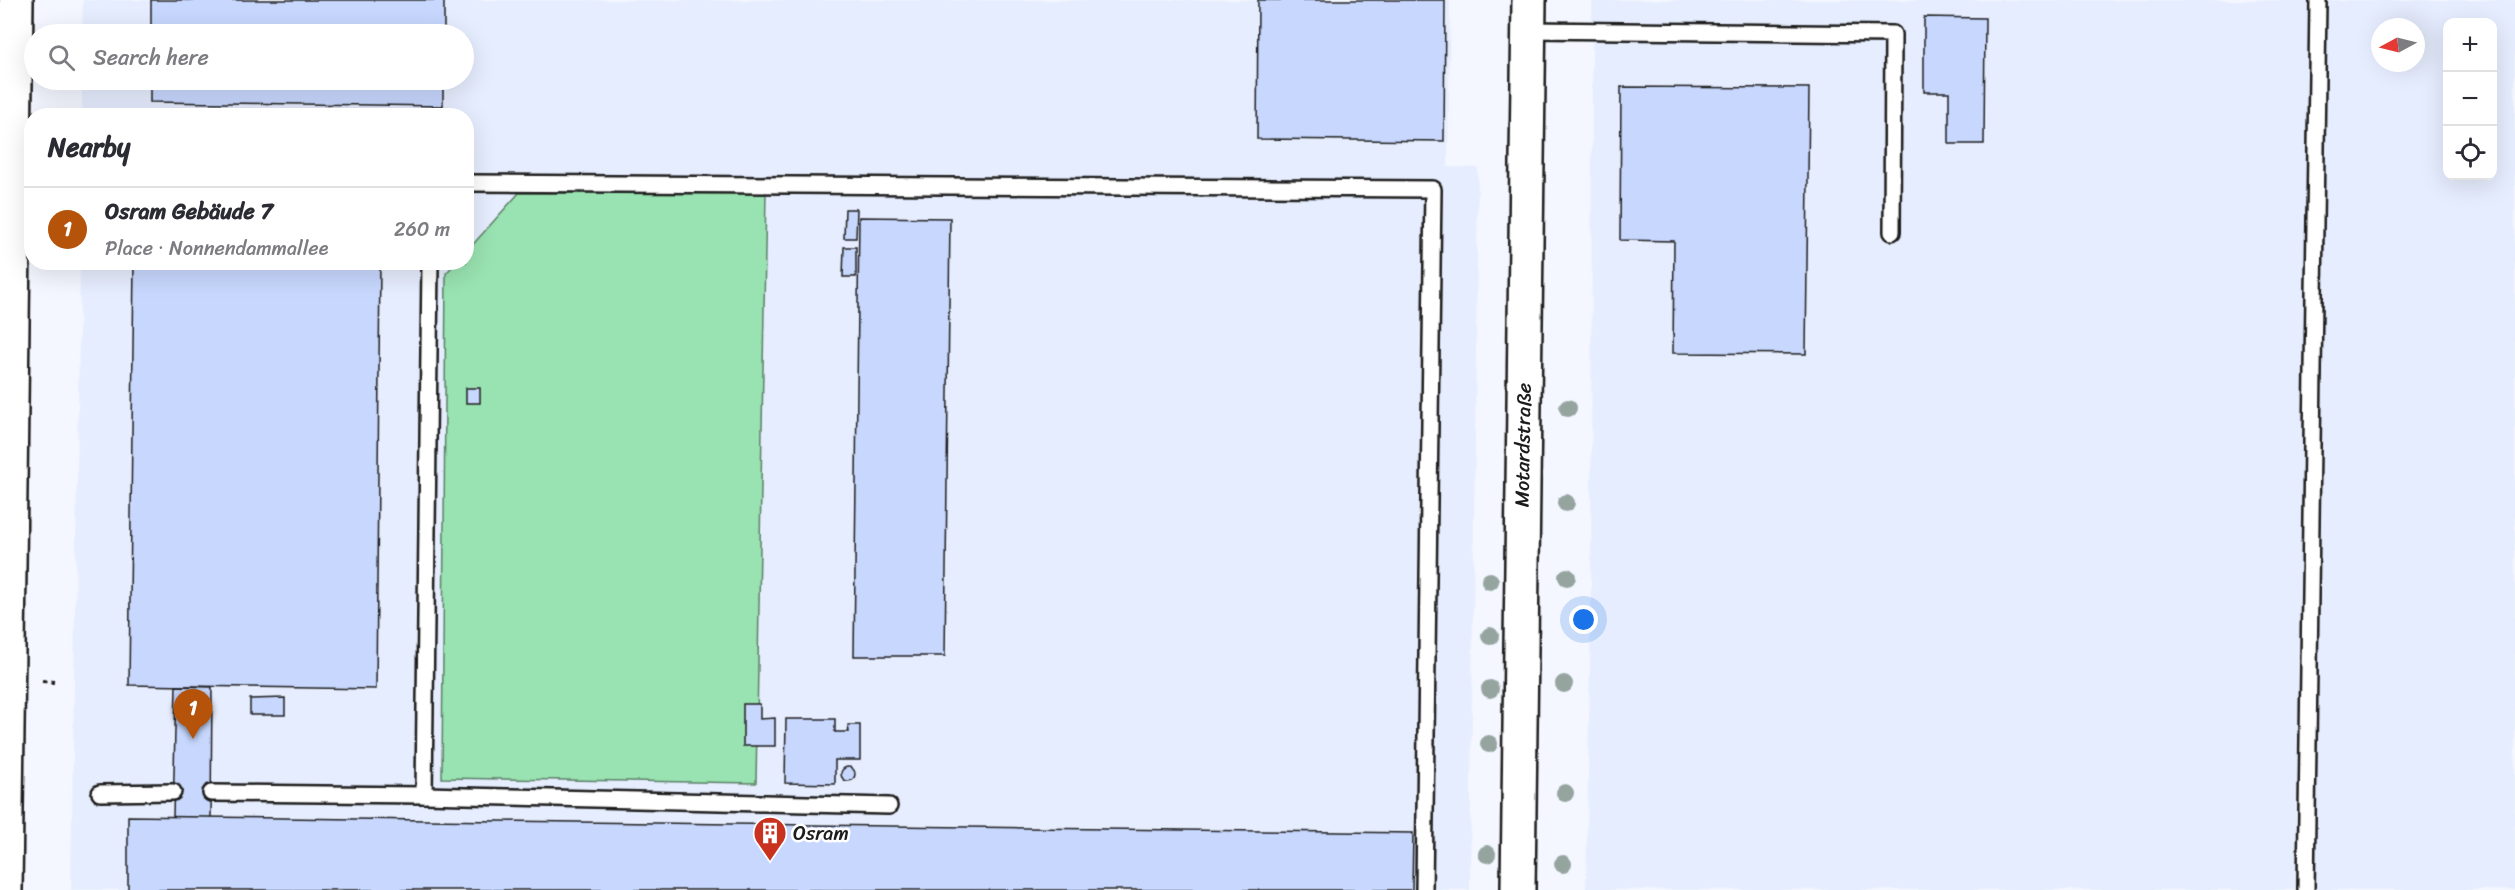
<!DOCTYPE html>
<meta charset="utf-8">
<style>
body{margin:0;font-family:Sriracha,sans-serif;background:#f7f7f7;color:#2b2b33}
.controls{position:absolute;right:18px;top:18px;display:grid;overflow:hidden;border-radius:12px;box-shadow:0 6px 24px #0002}
.controls button{width:54px;height:54px;display:grid;place-items:center;padding:0;border:0;border-bottom:2px solid #e1e1e2;background:#fff;color:#2b2b33;font:30px sans-serif}
.compass{position:absolute;left:2371px;top:18px;width:54px;height:54px;border-radius:50%;background:#fff;box-shadow:0 6px 24px #0002;rotate:263deg}
.you{position:absolute;left:1584px;top:620px;width:21px;height:21px;margin:-15px;border:4px solid #fff;border-radius:50%;background:#1a73e8;box-shadow:0 0 0 9px #1a73e833}
.badge{display:grid;place-items:center;width:39px;height:39px;border-radius:50%;background:#b45309;color:#fff;font-size:20px;font-weight:700}
.pin{position:absolute;translate:-50% -50px;filter:drop-shadow(0 2px 3px #0008)}
.pin::after{content:'';position:absolute;top:32px;width:21px;height:18px;background:inherit;clip-path:polygon(0 0,100% 0,50% 100%)}
.list{margin:0;padding:0;list-style:none}
h2{display:flex;justify-content:space-between;align-items:center;height:78px;margin:0;padding:0 24px;font-size:26px}
h2 small{font-size:20px;font-weight:400;color:#7c7c81}
.list li{display:grid;grid-template-columns:39px 1fr auto;gap:18px;align-items:center;box-sizing:border-box;height:84px;padding:0 24px;border-top:2px solid #e1e1e2}
.list b{display:block;font-size:22px;white-space:nowrap}
.list p{margin:0;font-size:20px;white-space:nowrap;color:#7c7c81}
.list em{font-size:20px;font-style:normal;color:#7c7c81}
.icon{flex:none;width:33px;height:33px;fill:none;stroke:currentColor;stroke-width:2;stroke-linecap:round;stroke-linejoin:round}
.map{position:relative;flex:none;width:2515px;height:890px;overflow:hidden}
.search{position:absolute;background:#fff;box-shadow:0 6px 24px #0002;left:24px;top:24px;width:450px;height:66px;display:flex;align-items:center;gap:15px;box-sizing:border-box;padding:0 21px;border-radius:33px;color:#7c7c81;font-size:22px}
.panel{position:absolute;background:#fff;box-shadow:0 6px 24px #0002;left:24px;top:108px;width:450px;height:162px;border-radius:24px}
.map>svg:first-child{display:block}
</style>
<div class="map">
<svg width="2515" height="890" viewBox="0 0 2515 890">
<rect width="100%" height="100%" fill="#f4f7ff"/>
<filter id="ink" filterUnits="userSpaceOnUse"><feTurbulence type="fractalNoise" baseFrequency=".0167" numOctaves="2"/><feDisplacementMap in="SourceGraphic" scale="12" xChannelSelector="R" yChannelSelector="G"/><feConvolveMatrix kernelMatrix="1 2 1 2 8 2 1 2 1" color-interpolation-filters="sRGB"/></filter>
<g filter="url(#ink)">
<g fill="#e6edfe" fill-rule="evenodd">
<polygon points="83,0 1450,0 1448,167 1478,168 1470,890 71,890 80,263 466,262 466,116 82,115 82,80 464,80 464,34 82,34"/>
<path d="M1592,0H2515V890H1586L1591,607ZM2448,22H2492V176H2448ZM2380,27H2416V63H2380Z"/>
</g>
<polygon fill="#99e2b1" stroke="#5a7f66" stroke-width="1.5" points="766,191 756,783 442,778 446,273 456,263 466,262 467,251 519,193"/>
<g fill="#c7d7fd" stroke="#1c1c1c" stroke-width="1.5">
<rect x="151" y="0" width="293" height="34"/>
<polygon points="1258,0 1445,0 1444,141 1257,139"/>
<polygon points="1924,17 1985,18 1984,144 1949,144 1949,92 1924,92"/>
<polygon points="150,80 443,80 443,106 150,102"/>
<polygon points="1621,87 1809,88 1806,354 1673,353 1674,241 1620,240"/>
<polygon points="845,209 857,209 856,238 844,238"/>
<polygon points="859,217 950,218 945,656 854,656"/>
<polygon points="844,247 856,247 856,277 843,277"/>
<polygon points="134,262 380,262 376,689 129,685"/>
<rect x="466" y="388" width="14" height="15"/>
<polygon points="176,686 212,687 211,818 173,817"/>
<polygon points="285,698 285,715 250,715 250,699"/>
<polygon points="743,704 760,704 760,719 775,718 775,746 743,746"/>
<polygon points="786,719 835,719 835,732 849,732 848,725 860,725 860,760 835,760 835,784 785,783"/>
<circle cx="848" cy="774" r="7"/>
<polygon points="128,816 1413,833 1412,890 128,890"/>
</g>
<g fill="none" stroke-linecap="round" stroke-linejoin="round">
<g stroke="#1c1c1c" stroke-width="20">
<g id="lane">
<polyline points="1528,30 1893,34 1892,232"/>
<polyline points="466,183 1433,189 1424,890"/>
<polyline points="430,262 424,795 889,806"/>
<polyline points="100,793 173,792"/>
<polyline points="211,793 424,795"/>
<polyline points="2306,890 2318,0"/>
</g>
</g>
<g stroke="#1c1c1c" stroke-width="38">
<g id="secondary">
<polyline points="5,890 16,0"/>
<polyline points="1518,890 1529,0"/>
</g>
</g>
<polyline stroke="#1c1c1c" stroke-width="4" stroke-dasharray="4.5 4.5" stroke-linecap="butt" points="42,681 54,682"/>
<use href="#lane" stroke="#fff" stroke-width="15"/>
<use href="#secondary" stroke="#fff" stroke-width="33"/>
</g>
<g fill="#95a49f">
<circle cx="1568" cy="408" r="9"/>
<circle cx="1566" cy="503" r="9"/>
<circle cx="1567" cy="577" r="9"/>
<circle cx="1490" cy="581" r="9"/>
<circle cx="1490" cy="636" r="9"/>
<circle cx="1564" cy="684" r="9"/>
<circle cx="1490" cy="689" r="9"/>
<circle cx="1489" cy="744" r="9"/>
<circle cx="1565" cy="793" r="9"/>
<circle cx="1487" cy="854" r="9"/>
<circle cx="1563" cy="864" r="9"/>
</g>
</g>
<defs>
<g id="building-pin" transform="scale(1.725)"><path d="M0 17L-7.5 6A9.5 9.5 0 1 1 7.5 6Z" fill="#c8321e" stroke="#fff"/><path d="M-4-6H4V6H1V3H-1V6H-4ZM-2.5-4.3h1.7v1.8h-1.7ZM.8-4.3h1.7v1.8H.8ZM-2.5-1h1.7V.8h-1.7ZM.8-1h1.7V.8H.8Z" fill="#fff"/></g>
</defs>
<g fill-rule="evenodd">
<use href="#building-pin" x="770" y="833"/>
</g>
<g text-anchor="middle" dominant-baseline="central" stroke-width="5" stroke-linejoin="round" paint-order="stroke">
<g font-size="20" fill="#1c1c1c" stroke="#fff">
<text transform="translate(1523 445) rotate(-89)">Motardstraße</text>
</g>
<g font-size="20" fill="#1c1c1c" stroke="#fff" text-anchor="start">
<text x="793" y="833">Osram</text>
</g>
</g>
</svg>
<div class="controls">
<button>+</button>
<button>−</button>
<button><svg class="icon" aria-label="locate" viewBox="0 0 24 24"><circle cx="12" cy="12" r="6"/><path d="M12 2v4M12 18v4M2 12h4M18 12h4"/></svg></button>
</div>
<svg class="compass" viewBox="-18 -18 36 36"><path d="M0-13l5 13h-10z" fill="#e53935"/><path d="M0 13l5-13h-10z" fill="#7c7c81"/></svg>
<div class="you"></div>
<div class="pin badge" style="left:193px;top:739px">1</div>
<div class="search"><svg class="icon" aria-label="search" viewBox="0 0 24 24"><circle cx="10" cy="10" r="6"/><path d="M15 15l6 6"/></svg>Search here</div>
<section class="panel">
<h2>Nearby<small></small></h2>
<ul class="list">
<li><span class="badge">1</span><div><b>Osram Gebäude 7</b><p>Place · Nonnendammallee</p></div><em>260 m</em></li>
</ul>
</section>
</div>
